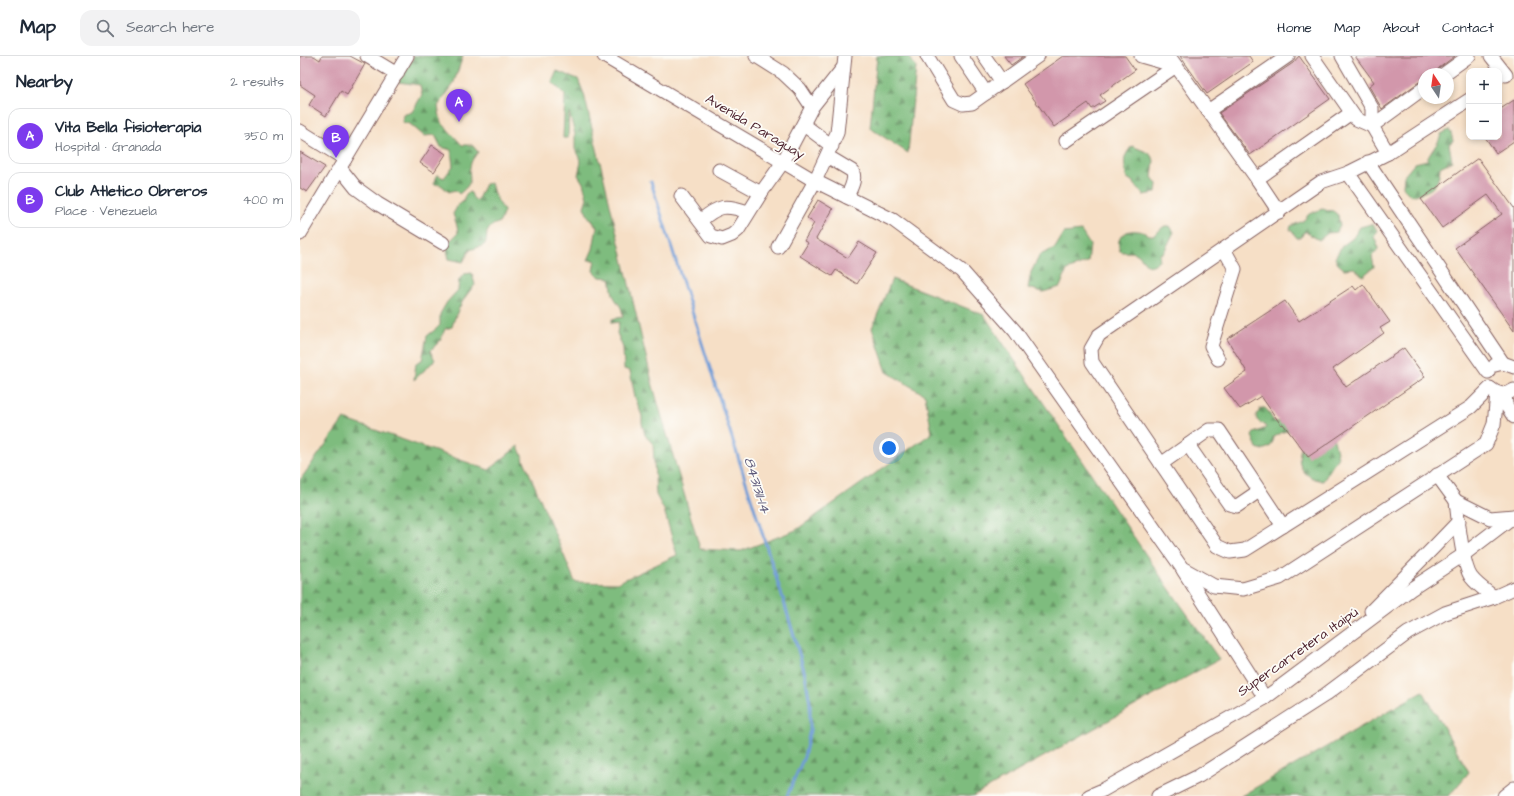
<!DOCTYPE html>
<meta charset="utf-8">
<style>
body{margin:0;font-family:"Architects Daughter",sans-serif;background:#f2f2f3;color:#1f2937}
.controls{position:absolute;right:12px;top:12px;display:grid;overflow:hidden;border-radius:8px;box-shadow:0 2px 6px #0003}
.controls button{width:36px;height:36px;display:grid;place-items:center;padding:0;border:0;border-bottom:1px solid #e0e1e3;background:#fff;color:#1f2937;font:20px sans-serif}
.compass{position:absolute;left:1118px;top:12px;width:36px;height:36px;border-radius:50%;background:#fff;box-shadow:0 2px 6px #0003;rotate:347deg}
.you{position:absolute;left:589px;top:392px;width:14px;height:14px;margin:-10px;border:3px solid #fff;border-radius:50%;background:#1a73e8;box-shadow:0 0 0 6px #1a73e833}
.badge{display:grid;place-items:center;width:26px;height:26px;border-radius:50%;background:#7c3aed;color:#fff;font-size:13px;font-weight:700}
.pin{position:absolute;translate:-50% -33px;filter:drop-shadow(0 1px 2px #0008)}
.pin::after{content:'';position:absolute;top:21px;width:14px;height:12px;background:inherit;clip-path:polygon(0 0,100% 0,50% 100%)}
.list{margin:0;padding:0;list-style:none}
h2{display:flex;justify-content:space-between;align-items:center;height:52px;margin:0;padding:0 16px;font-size:17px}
h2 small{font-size:13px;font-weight:400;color:#747a83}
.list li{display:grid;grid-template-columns:26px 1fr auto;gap:12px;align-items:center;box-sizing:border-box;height:56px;margin:0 8px 8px;padding:0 8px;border:1px solid #e0e1e3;border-radius:12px}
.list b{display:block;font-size:15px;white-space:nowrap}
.list p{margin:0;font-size:13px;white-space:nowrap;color:#747a83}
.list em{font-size:13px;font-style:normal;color:#747a83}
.icon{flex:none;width:22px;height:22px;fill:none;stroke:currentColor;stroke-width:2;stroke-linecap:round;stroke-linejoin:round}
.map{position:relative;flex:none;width:1214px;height:740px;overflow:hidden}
header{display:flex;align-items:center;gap:24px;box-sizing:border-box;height:56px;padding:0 20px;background:#fff;border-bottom:1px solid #e0e1e3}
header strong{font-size:19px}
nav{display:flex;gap:22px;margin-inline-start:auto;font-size:14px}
.search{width:280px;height:36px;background:#f2f2f3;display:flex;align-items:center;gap:10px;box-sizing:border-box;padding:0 14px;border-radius:12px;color:#747a83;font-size:15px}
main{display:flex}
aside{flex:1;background:#fff}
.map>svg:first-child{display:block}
</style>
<header>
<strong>Map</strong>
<div class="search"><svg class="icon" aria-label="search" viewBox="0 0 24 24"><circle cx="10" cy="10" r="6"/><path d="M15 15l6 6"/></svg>Search here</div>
<nav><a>Home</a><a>Map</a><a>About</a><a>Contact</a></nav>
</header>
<main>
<aside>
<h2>Nearby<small>2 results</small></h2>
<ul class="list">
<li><span class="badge">A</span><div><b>Vita Bella fisioterapia</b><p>Hospital · Granada</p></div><em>350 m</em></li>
<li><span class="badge">B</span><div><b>Club Atletico Obreros</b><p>Place · Venezuela</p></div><em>400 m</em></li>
</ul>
</aside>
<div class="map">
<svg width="1214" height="740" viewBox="0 0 1214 740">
<defs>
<pattern id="forest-firs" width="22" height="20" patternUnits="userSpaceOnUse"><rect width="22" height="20" fill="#7ebc7e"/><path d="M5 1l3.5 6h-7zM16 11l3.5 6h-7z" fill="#699867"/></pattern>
</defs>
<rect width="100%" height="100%" fill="#fdfcf7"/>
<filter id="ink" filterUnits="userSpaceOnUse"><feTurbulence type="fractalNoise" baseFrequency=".025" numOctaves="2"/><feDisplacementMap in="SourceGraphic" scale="8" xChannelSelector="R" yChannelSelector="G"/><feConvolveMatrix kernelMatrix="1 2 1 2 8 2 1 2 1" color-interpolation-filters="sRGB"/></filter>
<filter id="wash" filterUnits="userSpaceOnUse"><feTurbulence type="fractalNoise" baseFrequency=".012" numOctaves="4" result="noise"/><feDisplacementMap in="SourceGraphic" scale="16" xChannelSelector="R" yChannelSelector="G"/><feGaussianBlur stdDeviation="0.9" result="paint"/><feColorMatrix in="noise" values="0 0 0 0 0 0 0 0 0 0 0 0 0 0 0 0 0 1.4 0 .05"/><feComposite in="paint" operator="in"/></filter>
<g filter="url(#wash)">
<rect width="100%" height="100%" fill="#f6dfc6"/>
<g fill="url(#forest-firs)" stroke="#646e54">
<path d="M114,0H163L153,29L138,50L141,66L162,89H172L178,96C176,99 172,103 171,107C166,123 177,124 159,138L155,134L149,136L141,129L134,128L137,119L144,122L153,110L151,94L141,91L135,79L124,80L110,68L102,66L103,59L112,56L122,39L120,29L98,26Z"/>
<polygon points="577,0 609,0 616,11 608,97 570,72"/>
<path d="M257,15L278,23L284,38L353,330L400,493L441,495L496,474L632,377L625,339L587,316L572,272L592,223L684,259L861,521L919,603L673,740H0V424L44,363L189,414L218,390L275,526L317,527L377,499L364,454L356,439L353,388L345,379L342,367V360L335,341L330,315L324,313L323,292L317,277L319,266L312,267V263L323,261C322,247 316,248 313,238C311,232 312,227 310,222L300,221L293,215L295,204H288L293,193L297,171L288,160L284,151L287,142L283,127L278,119L281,106L275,93V78L269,56L268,82H263L265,39L252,26Z"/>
<path d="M1149,74L1151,77L1153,85L1149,88L1152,105L1140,111C1139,132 1131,135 1111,140L1104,133L1103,129L1104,120L1115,107L1127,104C1131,94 1139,88 1141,78Z"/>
<path d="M832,90L849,97L854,104L852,121L857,128L856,137L843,139L833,126L826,121C825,106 821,103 832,90Z"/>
<path d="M191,127L194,138L204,155L200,166L193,169L187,175C186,193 185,188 170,194L163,206L149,203L146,189L158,177C158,171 155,164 153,158L158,149L164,145V141L169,136L171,137L173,142L177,145L185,128Z"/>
<polygon points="1022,153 1033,155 1038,159 1040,170 1037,176 1028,177 1019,184 1007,177 1007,175 1003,177 1002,181 997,182 990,173 991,170 1003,165 1009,158"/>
<polygon points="1071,168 1075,171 1077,175 1074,181 1077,187 1078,193 1072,200 1074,211 1063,220 1054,212 1044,213 1038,208 1035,202 1042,190 1053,182 1060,171"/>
<path d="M865,170H870L874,176L864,196L860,198C860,206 857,208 849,210C844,207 842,201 837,198C832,194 826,198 820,195C815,182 824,173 838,175C844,175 847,180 853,179C858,178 860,172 865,170Z"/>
<polygon points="781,175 790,189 788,206 767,214 760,231 743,236 728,232 731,216 740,199 755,192 764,177"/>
<path d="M172,217L175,229C164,240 156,256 152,271L145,273L140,285L130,295L135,304L114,324L116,307L122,304L127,280L136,273L140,269V258L147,246L158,234L159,224L164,218Z"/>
<path d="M961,352H965C970,356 970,361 975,366L982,365L991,376C982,373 980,379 972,382L974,383L970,391L962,394L957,392L952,380L954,377L966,372L964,368C959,367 957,365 956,360Z"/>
<path d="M1027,379L1034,384L1038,401L1023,425C1000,421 994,405 1004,385Z"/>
<polygon points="1123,635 1169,716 1149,740 941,740"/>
</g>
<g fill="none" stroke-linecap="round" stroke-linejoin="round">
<polyline stroke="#6f9cd7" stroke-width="3" points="351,126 484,546 505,618 510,647 510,674 504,701 487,740"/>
</g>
<g id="blocks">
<g fill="#d297ab">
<polygon points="0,0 14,0 20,4 22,0 50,0 65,8 47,39 41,35 26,60 9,49 15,39 0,29"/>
<polygon points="704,0 724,0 711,9"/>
<polygon points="763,0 825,0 835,14 800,39 805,45 792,53 788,47 754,71 723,28"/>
<polygon points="880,0 949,0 953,6 907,38"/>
<polygon points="999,0 1030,43 950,99 919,57 993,7"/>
<polygon points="1055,0 1155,0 1139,12 1136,18 1124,18 1124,24 1119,26 1082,53 1069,30 1074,26"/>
<polygon points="1214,44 1214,85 1196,97 1185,81 1199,81 1199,54"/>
<polygon points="132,89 146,98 134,116 120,107"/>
<polygon points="0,96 25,111 7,136 0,132"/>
<polygon points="1178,102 1214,152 1214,275 1155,192 1202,158 1188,139 1142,172 1121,143"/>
<polygon points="518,144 533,153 516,183 548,202 559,186 577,197 557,228 536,214 532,220 500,200 508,187 504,185 514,167 507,162"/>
<polygon points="1063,228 1090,266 1080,272 1084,277 1033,313 1046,331 1104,292 1125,321 1008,401 983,368 981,369 961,340 940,353 924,332 947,316 927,283 985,245 999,265 1053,230 1056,234"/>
</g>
</g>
</g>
<g filter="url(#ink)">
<use href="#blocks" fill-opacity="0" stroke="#866261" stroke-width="1"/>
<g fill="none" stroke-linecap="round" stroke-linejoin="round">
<g stroke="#866261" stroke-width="15">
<g id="minor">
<polyline points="67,0 97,18"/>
<polyline points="304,0 515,125 593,164 662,215 715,275 882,512 914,530 943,533 980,522 1186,388 1194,368 1197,338"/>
<polyline points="456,0 483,17 500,33 512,51"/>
<polyline points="627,0 654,44 663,48 672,47 738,0"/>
<polyline points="661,0 686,37"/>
<polyline points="684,0 702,26"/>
<polyline points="841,0 876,10 869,0"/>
<polyline points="1012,0 1056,63 1072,70 1072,52 1042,0"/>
<polyline points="1191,0 1206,19"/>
<polyline points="1144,18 1169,0"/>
<polyline points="1169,44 1088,97 1048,117 1021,126 799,279 791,293 792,306 917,490 930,496 945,494 1171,351 1190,332"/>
<polyline points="908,55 988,0"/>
<polyline points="504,69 532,90"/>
<polyline points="0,75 45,103"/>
<polyline points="766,85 876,10 957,123 1051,57"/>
<polyline points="1088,97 1072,70 1124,32"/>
<path d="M527,100L552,115C557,123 550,133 547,141"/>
<polyline points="1068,106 1203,307"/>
<polyline points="40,112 56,132 78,148 143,187"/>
<polyline points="419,114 461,137 483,106 512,51 543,12"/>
<polyline points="1048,117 1188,316"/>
<polyline points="957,123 979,156"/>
<polyline points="381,140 411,180 422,183 432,179 438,174 461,137"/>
<path d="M400,165C419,149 425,148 448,156"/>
<polyline points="0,178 107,0"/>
<polyline points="478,191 515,125 537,77 545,0"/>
<polyline points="918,303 911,290 935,213 924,193"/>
<polyline points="1195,309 1203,307 1214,311"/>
<path d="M1191,333C1199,339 1205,339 1214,334"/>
<polyline points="1205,338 1206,349 1214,361"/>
<polyline points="888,389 929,448 937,450 959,435"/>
<polyline points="861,408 909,374 919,374 983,470"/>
<polyline points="1137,419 1156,445 1190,462 1214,460"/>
<path d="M1156,445C1158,462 1162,508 1171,521C1177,529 1186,535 1194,541"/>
<polyline points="883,514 965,642"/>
<polyline points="1071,555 1134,491 1159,465"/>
<polyline points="789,740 803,734 965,642 1111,533 1163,499 1214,460"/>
<polyline points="858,740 899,720 1025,639 1108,577 1145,557 1194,541 1214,532"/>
<polyline points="1204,740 1214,732"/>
</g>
</g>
<use href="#minor" stroke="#fff" stroke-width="13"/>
</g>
</g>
<g text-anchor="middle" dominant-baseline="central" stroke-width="3.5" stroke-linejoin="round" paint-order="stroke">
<g font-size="14" fill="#4a1f2b" stroke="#fdfcf7">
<text transform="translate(455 71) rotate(31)">Avenida Paraguay</text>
<text transform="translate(998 596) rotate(-35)">Supercarretera Itaipú</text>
</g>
<g font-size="15" font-style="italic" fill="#5b5778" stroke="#fdfcf7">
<text transform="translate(457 429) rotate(73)">8431311-14</text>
</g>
</g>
</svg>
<div class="controls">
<button>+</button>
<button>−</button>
</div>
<svg class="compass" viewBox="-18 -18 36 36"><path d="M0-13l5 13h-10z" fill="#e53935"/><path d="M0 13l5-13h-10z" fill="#747a83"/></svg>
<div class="you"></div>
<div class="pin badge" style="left:159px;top:66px">A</div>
<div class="pin badge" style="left:36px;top:102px">B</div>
</div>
</main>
